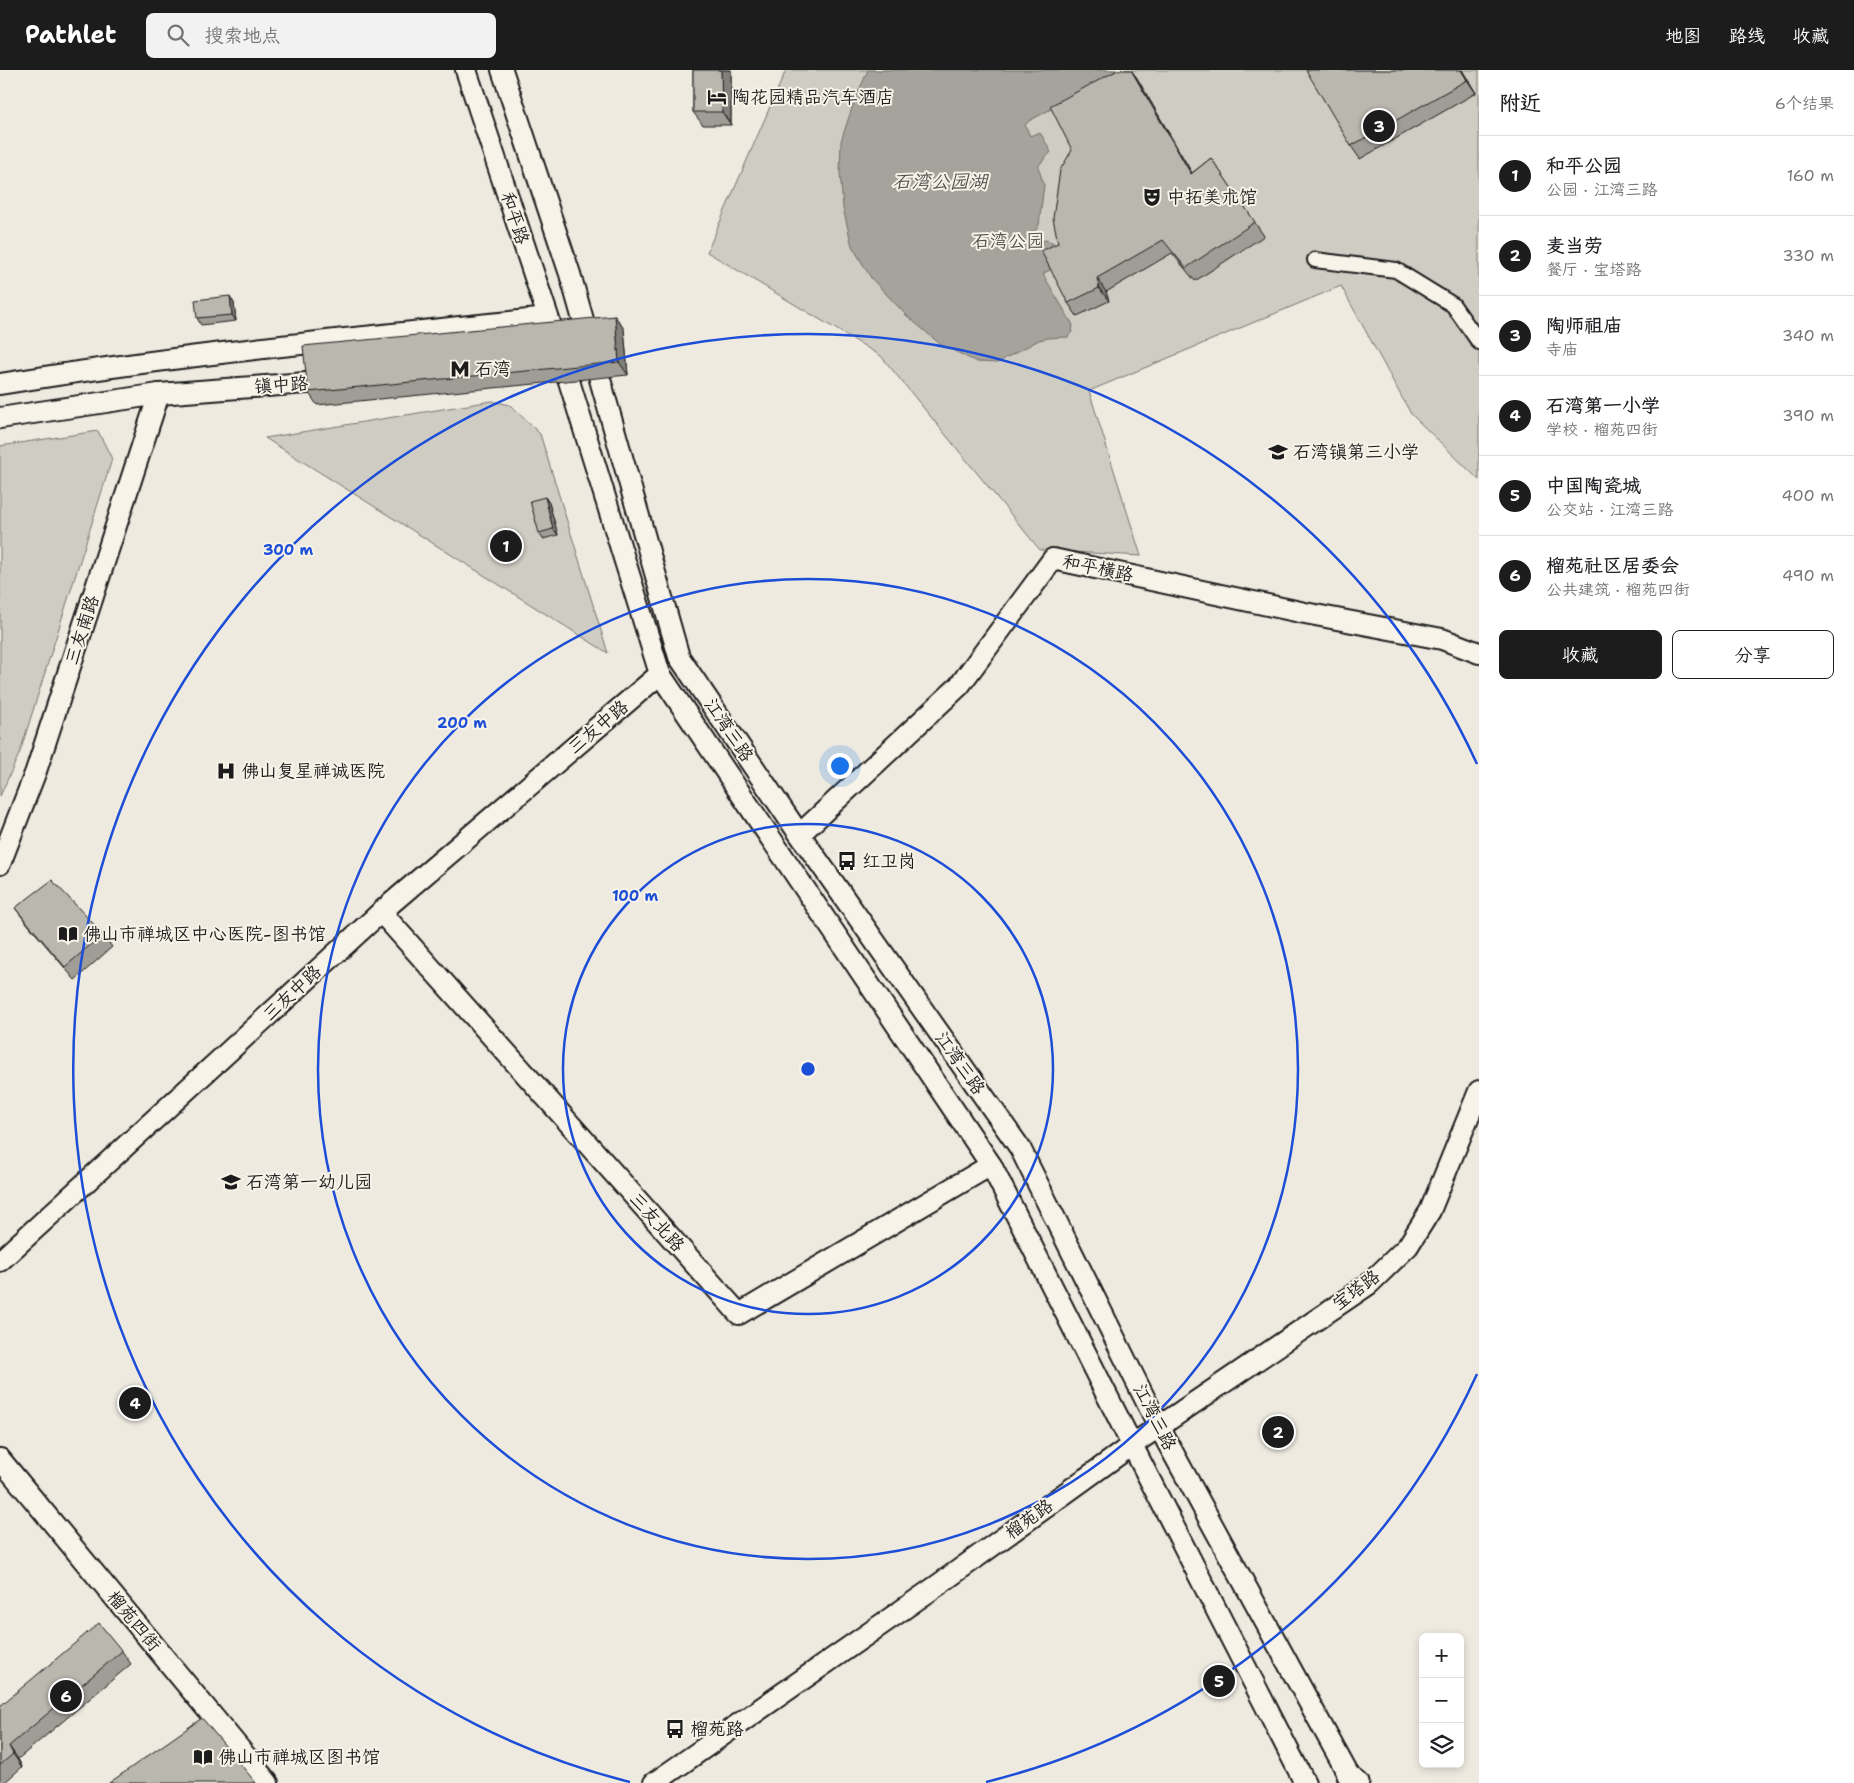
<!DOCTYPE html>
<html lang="zh">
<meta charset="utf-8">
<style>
body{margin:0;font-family:"Shantell Sans","LXGW WenKai TC",sans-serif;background:#f2f2f2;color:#202124}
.controls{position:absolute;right:15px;bottom:15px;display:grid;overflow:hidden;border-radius:8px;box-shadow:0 2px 8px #0003}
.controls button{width:45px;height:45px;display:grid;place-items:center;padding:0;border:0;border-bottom:1px solid #e0e0e0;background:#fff;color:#202124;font:25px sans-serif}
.you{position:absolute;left:839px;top:695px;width:18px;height:18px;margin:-12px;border:4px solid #fff;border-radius:50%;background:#1a73e8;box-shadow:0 0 0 8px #1a73e833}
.badge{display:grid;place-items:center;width:32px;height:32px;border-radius:50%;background:#1c1c1c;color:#fff;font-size:16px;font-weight:700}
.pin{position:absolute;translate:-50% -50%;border:2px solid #fff;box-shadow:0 1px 5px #0006}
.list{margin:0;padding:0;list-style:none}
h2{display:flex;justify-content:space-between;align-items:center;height:65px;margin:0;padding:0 20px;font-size:21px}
h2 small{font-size:16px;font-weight:400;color:#757577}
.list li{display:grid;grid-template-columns:32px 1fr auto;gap:15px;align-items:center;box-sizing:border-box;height:80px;padding:0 20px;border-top:1px solid #e0e0e0}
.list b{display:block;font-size:19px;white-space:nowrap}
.list p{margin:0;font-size:16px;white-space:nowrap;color:#757577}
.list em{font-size:16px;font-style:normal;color:#757577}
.actions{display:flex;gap:10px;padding:15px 20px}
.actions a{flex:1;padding:11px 0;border:1px solid #1c1c1c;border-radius:8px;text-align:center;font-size:18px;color:#1c1c1c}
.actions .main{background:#1c1c1c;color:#fff}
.icon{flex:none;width:28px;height:28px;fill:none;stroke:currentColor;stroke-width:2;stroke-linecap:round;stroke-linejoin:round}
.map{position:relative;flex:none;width:1479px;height:1713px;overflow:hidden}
header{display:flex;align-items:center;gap:30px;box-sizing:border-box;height:70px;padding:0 25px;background:#1c1c1c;color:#fff}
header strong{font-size:24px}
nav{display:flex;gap:28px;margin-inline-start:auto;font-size:18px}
.search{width:350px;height:45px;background:#f2f2f2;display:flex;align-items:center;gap:12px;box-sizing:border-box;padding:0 18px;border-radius:8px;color:#757577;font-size:19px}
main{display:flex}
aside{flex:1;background:#fff}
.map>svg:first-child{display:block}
</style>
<header>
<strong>Pathlet</strong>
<div class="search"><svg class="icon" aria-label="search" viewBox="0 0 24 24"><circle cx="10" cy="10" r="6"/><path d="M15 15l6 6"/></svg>搜索地点</div>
<nav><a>地图</a><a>路线</a><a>收藏</a></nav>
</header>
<main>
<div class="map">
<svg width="1479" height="1713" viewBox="0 0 1479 1713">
<rect width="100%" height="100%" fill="#eeeae0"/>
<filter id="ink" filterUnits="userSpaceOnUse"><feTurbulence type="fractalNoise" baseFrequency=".02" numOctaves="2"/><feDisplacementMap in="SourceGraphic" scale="10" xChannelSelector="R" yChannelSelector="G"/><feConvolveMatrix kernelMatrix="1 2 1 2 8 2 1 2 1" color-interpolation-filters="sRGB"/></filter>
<g filter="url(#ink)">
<g fill="#cfccc3" stroke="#767470">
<polygon points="786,0 1479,0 1479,410 1411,344 1341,216 1089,321 1141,486 1040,480 881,286 707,182"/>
<polygon points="492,331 510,335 540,364 608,583 265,368"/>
<polygon points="98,361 112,389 20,682 0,726 0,376"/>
</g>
<polygon fill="#a6a39d" stroke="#6f6d69" points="868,0 1115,0 1114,5 1029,51 1025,55 1030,66 1037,63 1041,64 1051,82 1039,95 1039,100 1044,115 1039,155 1037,159 1028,165 1031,172 1047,170 1054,173 1058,185 1050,200 1044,203 1044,206 1073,255 1072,262 1068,267 1048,268 1039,270 997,293 977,292 940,274 906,245 871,208 852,176 843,138 840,102 841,71 854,32"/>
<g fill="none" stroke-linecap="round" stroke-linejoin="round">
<g stroke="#1c1c1c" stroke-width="18">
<polyline id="street" points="1315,190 1396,200 1453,235 1479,272"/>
</g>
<g stroke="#1c1c1c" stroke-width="24">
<g id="secondary">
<polyline points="466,0 564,295 660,604 991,1095 1132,1375 1305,1713"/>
<polyline points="502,0 570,204 679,587 793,755 1020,1078 1159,1357 1353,1713"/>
<path d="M0,314C182,284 365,267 548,248"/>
<polyline points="0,348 159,324 333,311"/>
<polyline points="800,764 959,616 1053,489 1305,543 1442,569 1479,583"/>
<polyline points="0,794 36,701 159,324"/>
<polyline points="381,842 739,1244 991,1095"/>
<polyline points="0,1191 381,842 660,604"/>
<polyline points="0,1389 268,1713"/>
<polyline points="654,1713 938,1515 1132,1375 1369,1214 1408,1176 1430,1141 1479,1021"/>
</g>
</g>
<g stroke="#1c1c1c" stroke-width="25">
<polyline id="primary" points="1348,1705 1358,1713"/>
</g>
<use href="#street" stroke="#f7f3e8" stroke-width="14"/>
<use href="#secondary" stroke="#f7f3e8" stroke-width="20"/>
<use href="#primary" stroke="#f7f3e8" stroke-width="21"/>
</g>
<g fill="#a09d96" stroke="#1c1c1c">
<polygon points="693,0 731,0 731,55 703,55 693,42"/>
<polygon points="1118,0 1131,0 1137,8 1192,103 1211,88 1264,166 1195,211 1172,183 1106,222 1109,231 1077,246 1068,233"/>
<polygon points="1462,0 1476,23 1360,89 1351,76"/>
<polygon points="234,233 236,251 201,255 197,248"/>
<polygon points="615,246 624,259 628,305 317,335 308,322"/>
<polygon points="545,427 549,433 558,465 543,469 539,463"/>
<polygon points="15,838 103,864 112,877 75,910 25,851"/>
<polygon points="122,1581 131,1594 18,1689 22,1697 4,1713 0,1713 0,1636"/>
</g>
<g fill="#82807a" stroke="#1c1c1c">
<polygon points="721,0 731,0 731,55 722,42"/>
<polygon points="1131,0 1137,8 1200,117 1191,104"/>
<polygon points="1461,0 1462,0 1476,23 1467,10"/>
<polygon points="1097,208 1106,222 1109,231 1099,218"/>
<polygon points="230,226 234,233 236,251 232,245"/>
<polygon points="615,246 624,259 628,305 619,292"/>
<polygon points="545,427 549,433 558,465 553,459"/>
<polygon points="9,1676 18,1689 22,1697 13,1684"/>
</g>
<g fill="#bab7af" stroke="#1c1c1c">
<polygon points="693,0 721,0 722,42 693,42"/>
<polygon points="1118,0 1131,0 1191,104 1211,88 1255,152 1186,198 1163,170 1097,208 1099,218 1068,233 1041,181 1058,173 1053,148 1060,100 1072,80 1050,36"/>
<polygon points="1306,0 1461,0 1467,10 1351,76"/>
<polygon points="230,226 232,245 197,248 195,230"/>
<polygon points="615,246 619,292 308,322 303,276"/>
<polygon points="545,427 553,459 539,463 530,431"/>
<polygon points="52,810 103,864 65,897 15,838"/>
<polygon points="99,1553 122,1581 9,1676 13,1684 0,1695 0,1636"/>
<polygon points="202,1648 256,1713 109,1713"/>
</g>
</g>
<g fill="none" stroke="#1d4ed8" stroke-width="2.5">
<circle cx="808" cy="999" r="245"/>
<circle cx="808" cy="999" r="490"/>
<path d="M1477 1304A735 735 0 0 1 986 1712M630 1712A735 735 0 1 1 1477 694"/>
</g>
<defs>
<g id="hotel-bare" transform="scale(1.5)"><path d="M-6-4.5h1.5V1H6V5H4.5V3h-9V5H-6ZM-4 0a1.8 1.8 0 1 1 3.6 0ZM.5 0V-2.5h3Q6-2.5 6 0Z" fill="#1c1c1c" stroke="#f7f3e8" stroke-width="2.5" paint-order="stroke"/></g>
<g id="theatre-bare" transform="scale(1.5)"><path d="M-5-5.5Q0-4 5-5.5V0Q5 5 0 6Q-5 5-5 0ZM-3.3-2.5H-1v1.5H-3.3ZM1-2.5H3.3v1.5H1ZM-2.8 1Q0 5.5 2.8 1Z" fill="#1c1c1c" stroke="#f7f3e8" stroke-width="2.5" paint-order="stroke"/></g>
<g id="metro-bare" transform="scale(1.5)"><path d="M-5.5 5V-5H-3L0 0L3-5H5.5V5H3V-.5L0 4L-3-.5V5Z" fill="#1c1c1c" stroke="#f7f3e8" stroke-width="2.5" paint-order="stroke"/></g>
<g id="school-bare" transform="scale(1.5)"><path d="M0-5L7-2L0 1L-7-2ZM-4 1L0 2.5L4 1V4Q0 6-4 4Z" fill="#1c1c1c" stroke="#f7f3e8" stroke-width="2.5" paint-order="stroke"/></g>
<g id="hospital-bare" transform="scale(1.5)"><path d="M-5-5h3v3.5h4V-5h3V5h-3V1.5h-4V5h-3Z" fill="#1c1c1c" stroke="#f7f3e8" stroke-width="2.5" paint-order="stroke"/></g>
<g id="bus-bare" transform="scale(1.5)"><path d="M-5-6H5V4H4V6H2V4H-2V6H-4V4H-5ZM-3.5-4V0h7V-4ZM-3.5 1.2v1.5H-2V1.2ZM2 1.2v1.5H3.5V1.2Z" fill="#1c1c1c" stroke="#f7f3e8" stroke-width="2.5" paint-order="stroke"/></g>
<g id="library-bare" transform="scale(1.5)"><path d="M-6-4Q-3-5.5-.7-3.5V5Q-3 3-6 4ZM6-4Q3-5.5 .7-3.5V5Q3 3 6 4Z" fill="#1c1c1c" stroke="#f7f3e8" stroke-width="2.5" paint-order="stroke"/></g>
</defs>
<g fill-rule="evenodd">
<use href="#hotel-bare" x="717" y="27"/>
<use href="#theatre-bare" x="1152" y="127"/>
<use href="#metro-bare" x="460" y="299"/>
<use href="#school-bare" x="1278" y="382"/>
<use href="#hospital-bare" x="226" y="701"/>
<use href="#bus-bare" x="847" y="791"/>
<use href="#library-bare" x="68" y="864"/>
<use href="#school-bare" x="231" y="1112"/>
<use href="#bus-bare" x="675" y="1659"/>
<use href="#library-bare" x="203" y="1687"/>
</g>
<g text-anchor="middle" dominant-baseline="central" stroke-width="4" stroke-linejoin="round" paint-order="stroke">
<g font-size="18" fill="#1c1c1c" stroke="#f7f3e8" text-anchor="start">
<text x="732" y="27">陶花园精品汽车酒店</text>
<text x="1167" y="127">中拓美术馆</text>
<text x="475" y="299">石湾</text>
<text x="1293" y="382">石湾镇第三小学</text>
<text x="241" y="701">佛山复星禅诚医院</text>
<text x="862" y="791">红卫岗</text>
<text x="83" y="864">佛山市禅城区中心医院-图书馆</text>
<text x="246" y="1112">石湾第一幼儿园</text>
<text x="690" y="1659">榴苑路</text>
<text x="218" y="1687">佛山市禅城区图书馆</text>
</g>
<g font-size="18" fill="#1c1c1c" stroke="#f7f3e8">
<text transform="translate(515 148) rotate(72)">和平路</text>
<text transform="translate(281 315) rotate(-4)">镇中路</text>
<text transform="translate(1098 498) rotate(12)">和平横路</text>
<text transform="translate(82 560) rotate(-72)">三友南路</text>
<text transform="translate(598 657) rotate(-40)">三友中路</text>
<text transform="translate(729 660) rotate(56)">江湾三路</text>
<text transform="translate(292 923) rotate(-43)">三友中路</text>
<text transform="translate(960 993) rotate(55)">江湾三路</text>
<text transform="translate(657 1152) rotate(48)">三友北路</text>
<text transform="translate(1356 1220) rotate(-37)">宝塔路</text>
<text transform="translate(1155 1347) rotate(63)">江湾三路</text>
<text transform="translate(1029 1449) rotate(-36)">榴苑路</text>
<text transform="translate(134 1551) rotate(50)">榴苑四街</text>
</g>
<g font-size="18" fill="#52514e" stroke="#f7f3e8">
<text x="1008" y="171">石湾公园</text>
</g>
<g font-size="19" font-style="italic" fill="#535250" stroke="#f7f3e8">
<text x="940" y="111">石湾公园湖</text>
</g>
</g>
<circle cx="808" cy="999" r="8" fill="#1d4ed8" stroke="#f7f3e8" stroke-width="2.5"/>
<g font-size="15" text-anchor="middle" font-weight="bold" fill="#1d4ed8" stroke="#f7f3e8" stroke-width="4" stroke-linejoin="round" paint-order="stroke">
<text x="288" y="485">300 m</text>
<text x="462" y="658">200 m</text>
<text x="635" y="831">100 m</text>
</g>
</svg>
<div class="controls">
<button>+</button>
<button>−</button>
<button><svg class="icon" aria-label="layers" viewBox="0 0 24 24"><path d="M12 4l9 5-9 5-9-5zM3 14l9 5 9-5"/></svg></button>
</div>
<div class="you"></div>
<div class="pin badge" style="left:506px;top:476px">1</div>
<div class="pin badge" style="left:1278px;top:1362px">2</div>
<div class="pin badge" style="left:1379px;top:56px">3</div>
<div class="pin badge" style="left:135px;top:1333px">4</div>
<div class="pin badge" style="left:1219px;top:1611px">5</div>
<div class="pin badge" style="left:66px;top:1626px">6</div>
</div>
<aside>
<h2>附近<small>6个结果</small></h2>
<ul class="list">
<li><span class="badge">1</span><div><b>和平公园</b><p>公园 · 江湾三路</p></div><em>160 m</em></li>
<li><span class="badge">2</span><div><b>麦当劳</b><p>餐厅 · 宝塔路</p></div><em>330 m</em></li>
<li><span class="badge">3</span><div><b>陶师祖庙</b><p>寺庙</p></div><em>340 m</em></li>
<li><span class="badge">4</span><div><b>石湾第一小学</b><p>学校 · 榴苑四街</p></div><em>390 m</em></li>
<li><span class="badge">5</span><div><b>中国陶瓷城</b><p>公交站 · 江湾三路</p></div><em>400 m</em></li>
<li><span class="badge">6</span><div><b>榴苑社区居委会</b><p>公共建筑 · 榴苑四街</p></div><em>490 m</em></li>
</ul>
<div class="actions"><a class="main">收藏</a><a>分享</a></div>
</aside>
</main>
